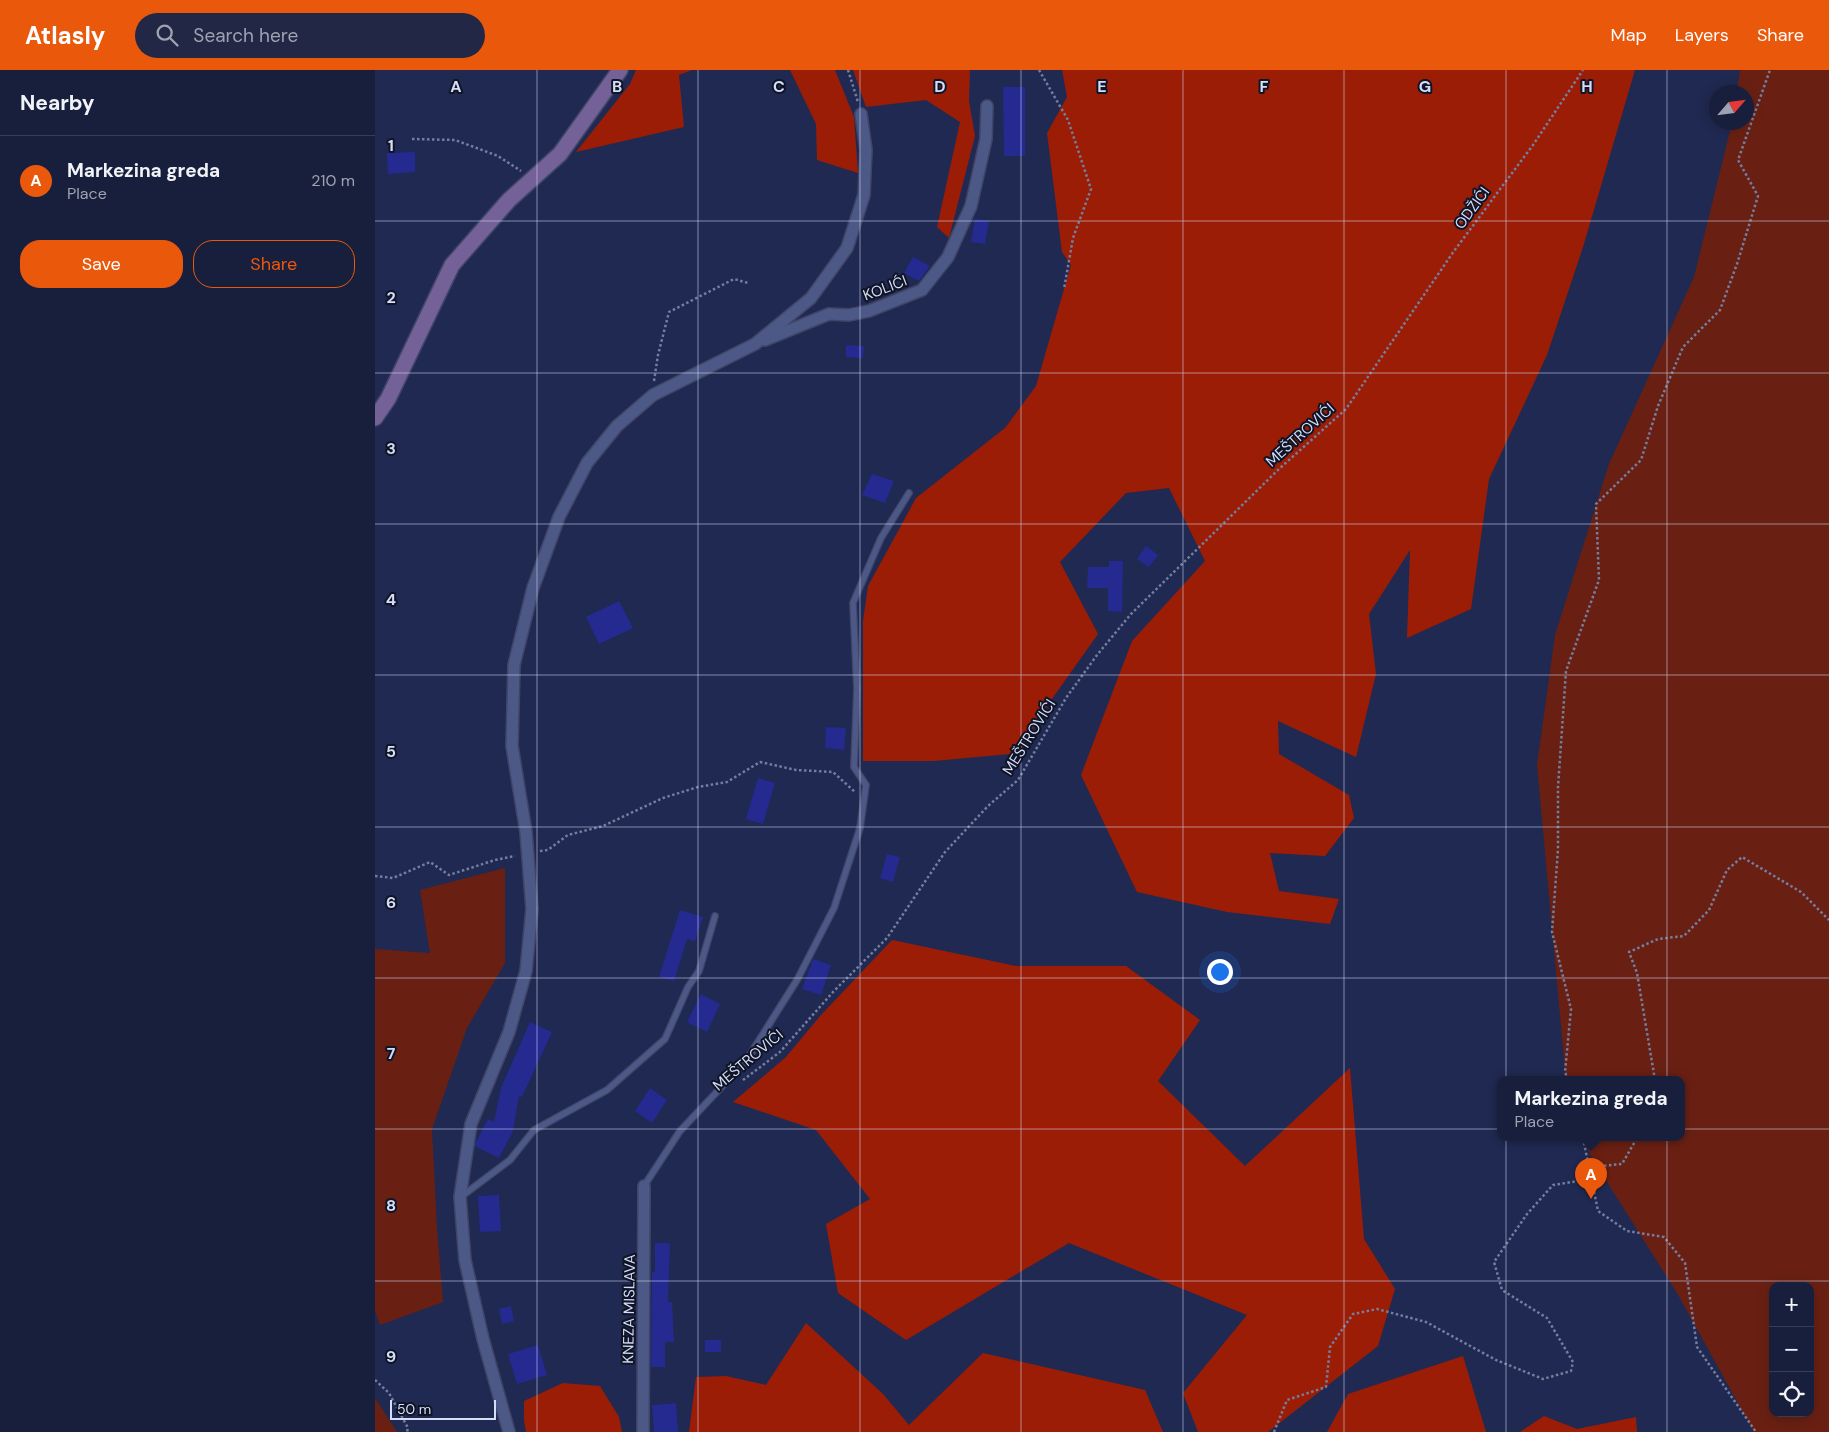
<!DOCTYPE html>
<meta charset="utf-8">
<style>
body{margin:0;font-family:"DM Sans",sans-serif;background:#212744;color:#f1f3f6}
.controls{position:absolute;right:15px;bottom:15px;display:grid;overflow:hidden;border-radius:10px;box-shadow:0 2px 12px #0003}
.controls button{width:45px;height:45px;display:grid;place-items:center;padding:0;border:0;border-bottom:1px solid #363d57;background:#181f3d;color:#f1f3f6;font:25px sans-serif}
.compass{position:absolute;left:1334px;top:15px;width:45px;height:45px;border-radius:50%;background:#181f3d;box-shadow:0 2px 12px #0003;rotate:62deg}
.scale{position:absolute;left:15px;bottom:12px;width:106px;box-sizing:border-box;padding-left:5px;border:2px solid #d5ddf7;border-top:0;font-size:14px;line-height:18px;white-space:nowrap;color:#d5ddf7;-webkit-text-stroke:4px #0f1426;paint-order:stroke}
.you{position:absolute;left:844px;top:901px;width:18px;height:18px;margin:-12px;border:4px solid #fff;border-radius:50%;background:#1a73e8;box-shadow:0 0 0 8px #1a73e833}
.badge{display:grid;place-items:center;width:32px;height:32px;border-radius:50%;background:#ea580c;color:#fff;font-size:16px;font-weight:700}
.pin{position:absolute;translate:-50% -41px;filter:drop-shadow(0 1px 2px #0008)}
.pin::after{content:'';position:absolute;top:26px;width:18px;height:15px;background:inherit;clip-path:polygon(0 0,100% 0,50% 100%)}
.popup{position:absolute;left:1122px;top:1006px;width:188px;height:65px;box-sizing:border-box;display:grid;place-content:center;border-radius:10px;background:#181f3d;filter:drop-shadow(0 1px 4px #0005);font-size:16px;white-space:nowrap;color:#9fa2b0}
.popup b{font-size:19px;color:#f1f3f6}
.popup::after{content:'';position:absolute;left:50%;top:100%;margin-left:-10px;border:10px solid transparent;border-top-color:#181f3d}
.list{margin:0;padding:0;list-style:none}
h2{display:flex;justify-content:space-between;align-items:center;height:65px;margin:0;padding:0 20px;font-size:21px}
h2 small{font-size:16px;font-weight:400;color:#9fa2b0}
.list li{display:grid;grid-template-columns:32px 1fr auto;gap:15px;align-items:center;box-sizing:border-box;height:90px;padding:0 20px;border-top:1px solid #363d57}
.list b{display:block;font-size:19px;white-space:nowrap}
.list p{margin:0;font-size:16px;white-space:nowrap;color:#9fa2b0}
.list em{font-size:16px;font-style:normal;color:#9fa2b0}
.actions{display:flex;gap:10px;padding:15px 20px}
.actions a{flex:1;padding:11px 0;border:1px solid #ea580c;border-radius:20px;text-align:center;font-size:18px;color:#ea580c}
.actions .main{background:#ea580c;color:#fff}
.icon{flex:none;width:28px;height:28px;fill:none;stroke:currentColor;stroke-width:2;stroke-linecap:round;stroke-linejoin:round}
.map{position:relative;flex:none;width:1454px;height:1362px;overflow:hidden}
header{display:flex;align-items:center;gap:30px;box-sizing:border-box;height:70px;padding:0 25px;background:#ea580c;color:#fff}
header strong{font-size:24px}
nav{display:flex;gap:28px;margin-inline-start:auto;font-size:18px}
.search{width:350px;height:45px;background:#212744;display:flex;align-items:center;gap:12px;box-sizing:border-box;padding:0 18px;border-radius:28px;color:#9fa2b0;font-size:19px}
main{display:flex}
aside{flex:1;background:#181f3d}
.map>svg:first-child{display:block}
</style>
<header>
<strong>Atlasly</strong>
<div class="search"><svg class="icon" aria-label="search" viewBox="0 0 24 24"><circle cx="10" cy="10" r="6"/><path d="M15 15l6 6"/></svg>Search here</div>
<nav><a>Map</a><a>Layers</a><a>Share</a></nav>
</header>
<main>
<aside>
<h2>Nearby<small></small></h2>
<ul class="list">
<li><span class="badge">A</span><div><b>Markezina greda</b><p>Place</p></div><em>210 m</em></li>
</ul>
<div class="actions"><a class="main">Save</a><a>Share</a></div>
</aside>
<div class="map">
<svg width="1454" height="1362" viewBox="0 0 1454 1362">
<rect width="100%" height="100%" fill="#202951"/>
<g fill="#692013" fill-rule="evenodd">
<path d="M1365,0H1454V1362H1379L1302,1223L1215,1085L1210,1068H1306V1010H1191L1162,695L1180,565L1234,394L1319,207L1357,53L1372,52V22H1362ZM1398,1216H1435V1343H1398Z"/>
<polygon points="130,798 130,893 92,958 57,1059 62,1159 68,1232 5,1255 0,1241 0,879 55,883 45,820"/>
<polygon points="0,1328 22,1362 0,1362"/>
</g>
<g fill="#9c1d06">
<polygon points="261,0 317,0 304,5 309,57 201,82 255,14"/>
<polygon points="415,0 460,0 479,47 483,103 442,90 441,54"/>
<polygon points="478,0 595,0 594,31 600,66 574,168 562,157 585,52 551,30 491,37"/>
<polygon points="687,0 1260,0 1208,177 1172,285 1114,409 1096,539 1032,568 1035,480 994,544 1001,604 981,687 903,651 904,684 974,725 979,748 950,786 895,783 904,821 964,829 955,854 852,842 762,822 706,705 757,571 830,491 794,418 751,423 685,492 723,564 662,650 645,683 559,691 488,691 488,551 493,516 541,428 630,358 661,316 696,195 687,182 672,63 692,27"/>
<polygon points="517,870 641,896 751,896 825,950 783,1011 870,1096 975,998 989,1169 1020,1219 1003,1276 893,1362 823,1362 808,1323 872,1245 694,1173 531,1270 463,1223 451,1154 495,1129 441,1060 358,1032 411,987 446,945"/>
<polygon points="431,1253 508,1324 534,1355 608,1283 770,1320 788,1362 314,1362 321,1307 351,1306 391,1315"/>
<polygon points="1088,1286 1111,1362 952,1362 973,1324"/>
<polygon points="188,1313 225,1316 244,1347 247,1362 151,1362 149,1350 149,1331"/>
<polygon points="1169,1346 1202,1359 1261,1347 1262,1362 1145,1362"/>
</g>
<g fill="#242a90">
<polygon points="628,17 650,17 650,86 629,86"/>
<polygon points="40,82 40,102 13,104 12,83"/>
<polygon points="600,149 614,151 610,174 596,172"/>
<polygon points="538,187 555,196 544,211 529,203"/>
<polygon points="471,275 489,276 488,288 471,287"/>
<polygon points="497,404 519,411 510,433 487,425"/>
<polygon points="771,476 783,485 774,497 762,489"/>
<polygon points="734,491 748,491 747,542 733,541 733,518 712,518 713,497 734,497"/>
<polygon points="244,531 258,558 224,574 211,547"/>
<polygon points="451,657 471,658 469,680 450,678"/>
<polygon points="383,708 400,713 388,754 371,749"/>
<polygon points="512,784 525,787 518,812 505,808"/>
<polygon points="305,840 328,847 320,871 312,869 299,911 284,907"/>
<polygon points="438,889 456,895 446,925 427,919"/>
<polygon points="326,924 345,934 332,962 312,952"/>
<polygon points="155,952 177,962 147,1027 144,1026 138,1061 124,1088 100,1076 101,1072 113,1049 119,1052 126,1018"/>
<polygon points="275,1018 292,1030 277,1053 260,1041"/>
<polygon points="124,1125 126,1161 105,1162 103,1126"/>
<polygon points="280,1173 295,1173 293,1232 297,1232 299,1272 290,1272 290,1297 276,1297 277,1202 280,1202"/>
<polygon points="136,1236 139,1251 127,1254 124,1239"/>
<rect x="330" y="1270" width="16" height="12"/>
<polygon points="163,1275 172,1305 142,1314 133,1284"/>
<polygon points="301,1333 303,1362 279,1362 277,1335"/>
</g>
<g fill="none" stroke-linecap="round" stroke-linejoin="round">
<g stroke="#404568" stroke-width="8">
<g id="lane">
<polyline points="269,1116 305,1061 371,991 422,910 459,838 485,758 491,715 479,697 482,619 478,533 506,468 534,423"/>
<polyline points="87,1126 135,1090 159,1060 232,1020 290,969 313,917 324,901 340,846"/>
</g>
</g>
<g stroke="#404568" stroke-width="14">
<g id="street">
<polyline points="390,270 454,244 474,245 494,241 547,220 573,187 596,136 611,69 612,36"/>
<polyline points="134,1362 108,1269 90,1190 85,1127 96,1054 134,962 151,901 157,839 151,762 137,676 139,595 158,518 184,447 212,393 242,356 278,325 380,274 436,228 472,178 489,125 491,80 486,44"/>
<polyline points="268,1362 269,1116"/>
</g>
</g>
<g stroke="#404568" stroke-width="18">
<polyline id="secondary" points="0,348 13,329 77,195 134,130 185,84 245,0"/>
</g>
<g stroke="#767e9f" stroke-width="2.5" stroke-dasharray="2.5 2.5" stroke-linecap="butt">
<polyline points="473,0 483,32"/>
<polyline points="664,0 693,50 716,119 698,168 689,219"/>
<polyline points="37,69 80,70 123,86 146,101"/>
<polyline points="279,311 283,285 294,242 359,209 373,213"/>
<polyline points="165,781 173,780 193,765 228,756 288,728 323,717 352,712 385,692 421,700 458,702 480,722"/>
<polyline points="0,806 18,808 55,792 74,805 120,790 140,786"/>
<polyline points="368,1010 405,982 458,922 512,868 570,782 613,736 643,710 691,628 722,585 756,544 904,399 971,339 1079,181 1158,75 1208,0"/>
<polyline points="1193,1010 1190,1002 1196,939 1177,862 1183,779 1183,717 1191,601 1224,510 1221,434 1266,390 1283,336 1308,277 1345,240 1362,194 1383,126 1363,90 1395,0"/>
<polyline points="1280,1010 1262,903 1254,882 1283,869 1309,866 1334,840 1352,800 1367,787 1426,822 1454,850"/>
<polyline points="1208,1068 1223,1141 1252,1161 1289,1167 1310,1193 1322,1277 1381,1362"/>
<polyline points="1214,1097 1247,1094 1262,1068"/>
<polyline points="0,1310 14,1323 33,1358 32,1362"/>
<polyline points="899,1362 912,1330 951,1317 955,1277 978,1244 1002,1239 1051,1252 1121,1290 1168,1309 1196,1301 1198,1292 1172,1248 1127,1220 1119,1192 1152,1144 1178,1115 1216,1109"/>
</g>
<use href="#lane" stroke="#4c5885" stroke-width="5.5"/>
<use href="#street" stroke="#4c5885" stroke-width="11"/>
<use href="#secondary" stroke="#736197" stroke-width="15"/>
</g>
<path fill="none" stroke="#d5ddf7" stroke-width="1" stroke-opacity="0.55" d="M162,0V1362M323,0V1362M485,0V1362M646,0V1362M808,0V1362M969,0V1362M1131,0V1362M1292,0V1362M0,151H1454M0,303H1454M0,454H1454M0,605H1454M0,757H1454M0,908H1454M0,1059H1454M0,1211H1454"/>
<g text-anchor="middle" dominant-baseline="central" stroke-width="4" stroke-linejoin="round" paint-order="stroke">
<g font-size="15" fill="#d5ddf7" stroke="#0f1426">
<text transform="translate(1097 138) rotate(-54)">ODŽIĆI</text>
<text transform="translate(510 218) rotate(-21)">KOLIĆI</text>
<text transform="translate(925 365) rotate(-42)">MEŠTROVIĆI</text>
<text transform="translate(654 667) rotate(-58)">MEŠTROVIĆI</text>
<text transform="translate(373 990) rotate(-40)">MEŠTROVIĆI</text>
<text transform="translate(254 1239) rotate(-89)">KNEZA MISLAVA</text>
</g>
</g>
<g font-size="16" text-anchor="middle" font-weight="bold" fill="#d5ddf7" stroke="#0f1426" stroke-width="4" stroke-linejoin="round" paint-order="stroke">
<text x="81" y="22">A</text>
<text x="242" y="22">B</text>
<text x="404" y="22">C</text>
<text x="565" y="22">D</text>
<text x="727" y="22">E</text>
<text x="889" y="22">F</text>
<text x="1050" y="22">G</text>
<text x="1212" y="22">H</text>
<text x="16" y="81">1</text>
<text x="16" y="233">2</text>
<text x="16" y="384">3</text>
<text x="16" y="535">4</text>
<text x="16" y="687">5</text>
<text x="16" y="838">6</text>
<text x="16" y="989">7</text>
<text x="16" y="1141">8</text>
<text x="16" y="1292">9</text>
</g>
</svg>
<div class="controls">
<button>+</button>
<button>−</button>
<button><svg class="icon" aria-label="locate" viewBox="0 0 24 24"><circle cx="12" cy="12" r="6"/><path d="M12 2v4M12 18v4M2 12h4M18 12h4"/></svg></button>
</div>
<svg class="compass" viewBox="-18 -18 36 36"><path d="M0-13l5 13h-10z" fill="#e53935"/><path d="M0 13l5-13h-10z" fill="#9fa2b0"/></svg>
<div class="scale">50 m</div>
<div class="you"></div>
<div class="pin badge" style="left:1216px;top:1129px">A</div>
<div class="popup"><b>Markezina greda</b>Place</div>
</div>
</main>
